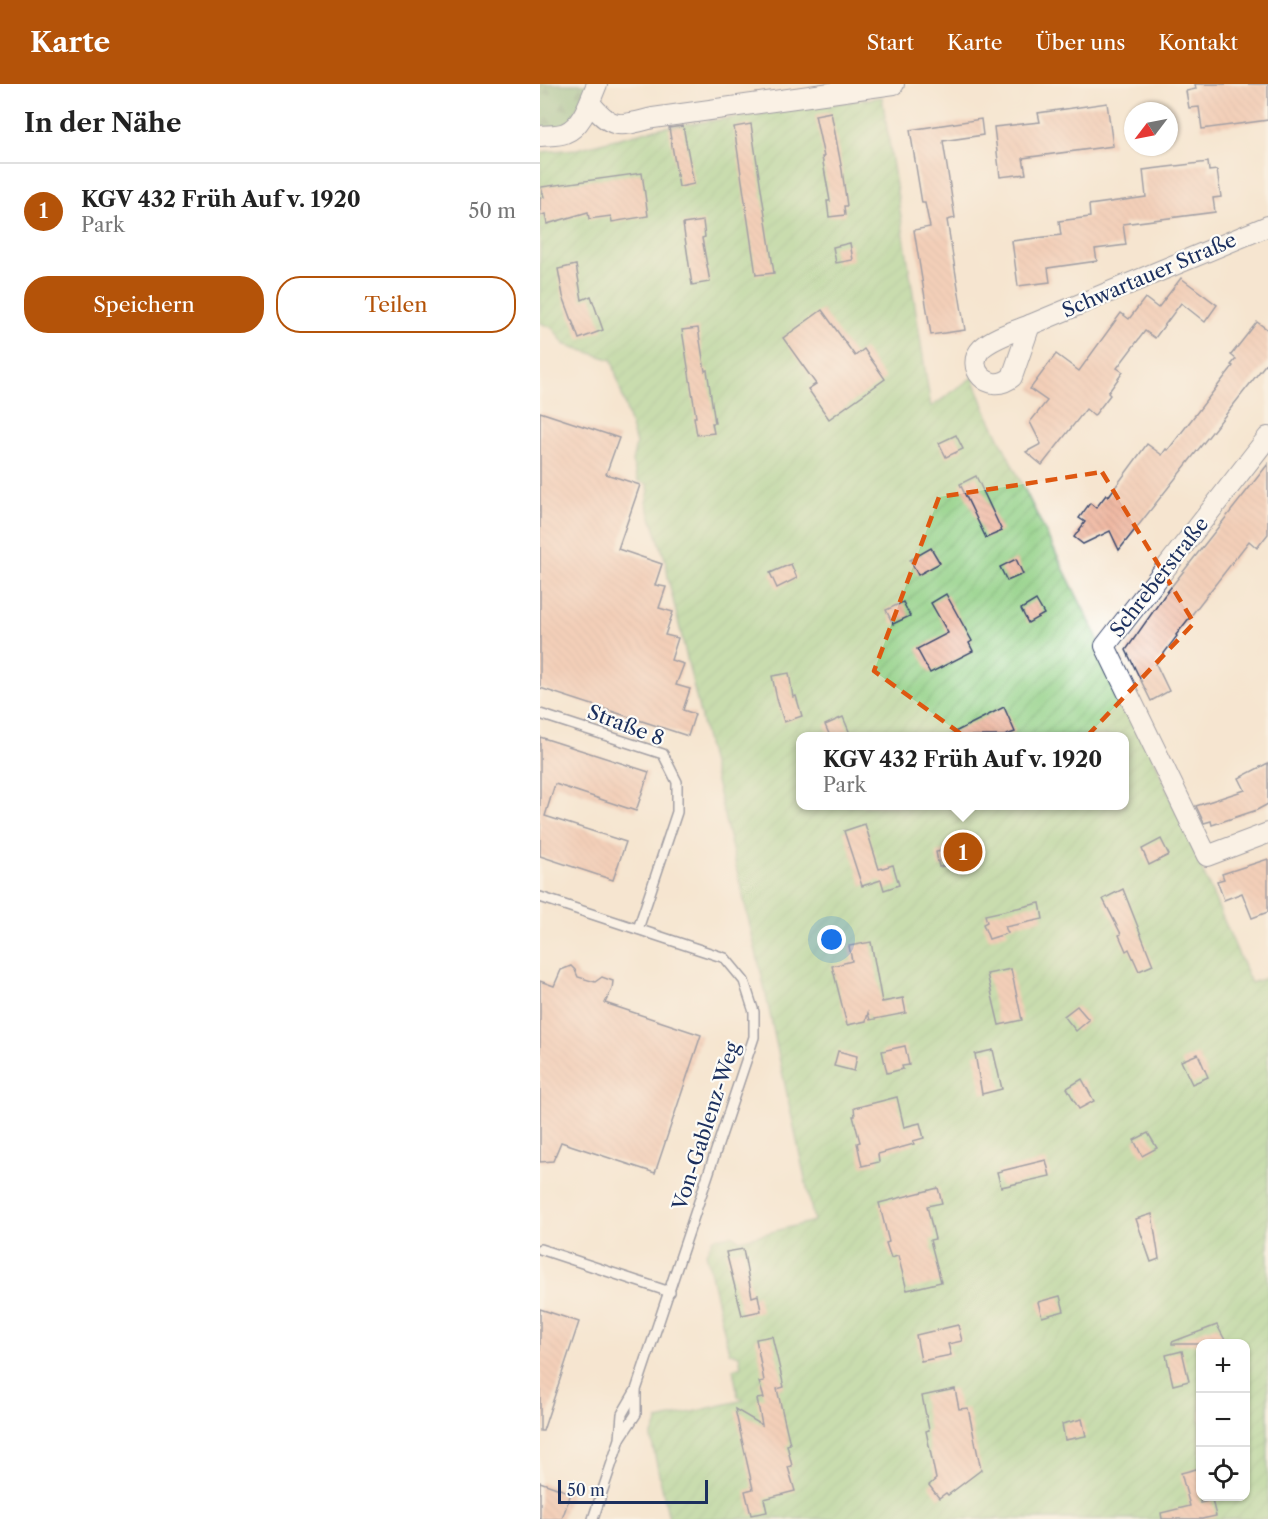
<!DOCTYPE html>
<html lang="de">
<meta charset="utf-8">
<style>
body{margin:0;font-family:"Libre Caslon Text",serif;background:#f2f2f2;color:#222}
.controls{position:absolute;right:18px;bottom:18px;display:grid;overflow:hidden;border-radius:12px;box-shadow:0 2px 4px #0004}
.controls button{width:54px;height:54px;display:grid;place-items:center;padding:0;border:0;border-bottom:2px solid #e0e0e0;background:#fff;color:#222;font:30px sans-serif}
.compass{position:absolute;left:584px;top:18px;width:54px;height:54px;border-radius:50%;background:#fff;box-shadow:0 2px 4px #0004;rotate:238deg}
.scale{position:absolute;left:18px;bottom:15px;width:150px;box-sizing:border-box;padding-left:6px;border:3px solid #1b2f5e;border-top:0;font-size:16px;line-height:21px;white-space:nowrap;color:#1b2f5e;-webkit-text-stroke:4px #fdfcf7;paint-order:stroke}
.you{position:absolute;left:292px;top:856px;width:21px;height:21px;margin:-15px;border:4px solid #fff;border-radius:50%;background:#1a73e8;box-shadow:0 0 0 9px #1a73e833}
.badge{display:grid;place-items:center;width:39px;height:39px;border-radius:50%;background:#b45309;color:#fff;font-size:20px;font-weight:700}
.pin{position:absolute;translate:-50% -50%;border:3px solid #fff;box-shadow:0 2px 6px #0006}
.popup{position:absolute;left:256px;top:648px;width:333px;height:78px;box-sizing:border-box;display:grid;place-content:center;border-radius:12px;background:#fff;filter:drop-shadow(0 2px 4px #0005);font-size:20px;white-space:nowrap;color:#767676}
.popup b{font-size:22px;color:#222}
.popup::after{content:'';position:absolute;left:50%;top:100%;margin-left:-12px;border:12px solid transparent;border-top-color:#fff}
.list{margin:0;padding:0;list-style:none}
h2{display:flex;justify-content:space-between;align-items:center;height:78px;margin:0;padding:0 24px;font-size:26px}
h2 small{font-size:20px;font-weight:400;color:#767676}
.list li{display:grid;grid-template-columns:39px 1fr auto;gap:18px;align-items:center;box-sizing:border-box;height:96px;padding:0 24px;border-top:2px solid #e0e0e0}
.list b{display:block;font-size:22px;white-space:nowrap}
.list p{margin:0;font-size:20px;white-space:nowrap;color:#767676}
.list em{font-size:20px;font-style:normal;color:#767676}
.actions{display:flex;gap:12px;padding:18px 24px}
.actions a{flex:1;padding:14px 0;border:2px solid #b45309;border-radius:24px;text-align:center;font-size:21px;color:#b45309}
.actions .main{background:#b45309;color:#fff}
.icon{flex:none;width:33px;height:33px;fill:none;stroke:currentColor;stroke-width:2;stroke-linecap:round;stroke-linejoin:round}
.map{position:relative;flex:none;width:728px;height:1435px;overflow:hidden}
header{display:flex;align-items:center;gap:36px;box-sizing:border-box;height:84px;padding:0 30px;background:#b45309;color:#fff}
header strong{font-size:28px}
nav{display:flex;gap:33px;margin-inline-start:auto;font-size:21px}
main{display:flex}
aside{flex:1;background:#fff}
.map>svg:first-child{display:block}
</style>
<header>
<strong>Karte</strong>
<nav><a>Start</a><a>Karte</a><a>Über uns</a><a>Kontakt</a></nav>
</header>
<main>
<aside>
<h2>In der Nähe<small></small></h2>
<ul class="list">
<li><span class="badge">1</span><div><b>KGV 432 Früh Auf v. 1920</b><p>Park</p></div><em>50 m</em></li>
</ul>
<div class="actions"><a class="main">Speichern</a><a>Teilen</a></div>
</aside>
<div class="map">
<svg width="728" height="1435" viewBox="0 0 728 1435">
<defs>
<pattern id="forest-firs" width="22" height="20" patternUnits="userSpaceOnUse" patternTransform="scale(1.5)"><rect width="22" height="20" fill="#75b273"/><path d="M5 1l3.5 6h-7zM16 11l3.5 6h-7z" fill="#5f9162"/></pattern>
<pattern id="garden-furrows" width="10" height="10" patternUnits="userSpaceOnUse" patternTransform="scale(1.5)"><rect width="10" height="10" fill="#92d086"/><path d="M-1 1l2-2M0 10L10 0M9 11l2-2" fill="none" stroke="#7db376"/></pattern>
<pattern id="building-back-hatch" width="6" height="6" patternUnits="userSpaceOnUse" patternTransform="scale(1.5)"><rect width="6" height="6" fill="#efb39b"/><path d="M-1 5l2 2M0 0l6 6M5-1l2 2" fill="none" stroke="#cc9a88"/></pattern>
</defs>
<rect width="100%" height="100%" fill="#fdfcf7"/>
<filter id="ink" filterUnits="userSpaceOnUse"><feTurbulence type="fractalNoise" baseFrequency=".0167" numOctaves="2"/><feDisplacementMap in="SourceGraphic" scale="12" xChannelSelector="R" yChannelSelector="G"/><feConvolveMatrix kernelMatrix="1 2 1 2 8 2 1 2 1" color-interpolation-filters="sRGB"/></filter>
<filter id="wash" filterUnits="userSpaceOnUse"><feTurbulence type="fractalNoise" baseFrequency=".008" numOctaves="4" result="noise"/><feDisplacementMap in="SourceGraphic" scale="24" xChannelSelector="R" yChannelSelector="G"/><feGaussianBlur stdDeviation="1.35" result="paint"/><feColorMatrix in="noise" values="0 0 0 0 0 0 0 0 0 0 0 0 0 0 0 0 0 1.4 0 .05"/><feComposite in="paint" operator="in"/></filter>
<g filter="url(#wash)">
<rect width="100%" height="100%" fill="#f6e5d0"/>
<polygon fill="url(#forest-firs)" stroke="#487068" stroke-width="1.5" points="0,0 48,0 29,43 0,47"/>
<path fill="url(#garden-furrows)" stroke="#568072" stroke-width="1.5" fill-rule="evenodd" d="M342,13L391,323L433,293L446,327L593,626L711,899L728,893V1435H129L111,1354L118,1336L204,1316L198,1312L193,1285L201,1282L199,1271L189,1268L166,1169L173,1154L192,1151L200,1156L274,1137L222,893L128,494L126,478L106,418L109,407L107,400L98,397L92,378L96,360L72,276L24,260L13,244L0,239V68L37,65L119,44ZM261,652H585V722H261ZM660,1260H706V1412H660Z"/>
<g id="blocks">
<g fill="url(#building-back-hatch)">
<polygon points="655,0 728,0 728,36 662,45 659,23 649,24 646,7 656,5"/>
<polygon points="567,19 573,62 483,74 486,90 460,93 454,43 500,38 498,29"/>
<polygon points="291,28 302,86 307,122 304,122 305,131 289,133 287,117 290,117 282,73 284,73 275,31"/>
<polygon points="441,35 443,51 403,57 415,134 407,136 425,246 391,251 374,146 390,143 385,119 382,119 370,46"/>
<polygon points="211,40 234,189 216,191 194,43"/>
<polygon points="143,42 154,100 139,103 129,44"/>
<polygon points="668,78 669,87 677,86 681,113 673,114 675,128 583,140 586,161 555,165 557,177 508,184 510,198 478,202 472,157 521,151 519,137 550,133 549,121 606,113 603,86"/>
<polygon points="102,89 108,132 72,138 71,132 49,135 48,128 7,140 5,130 0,132 0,114 4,113 1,103"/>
<polygon points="163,137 165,153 162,154 170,198 152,201 143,140"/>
<polygon points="310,159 313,176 296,179 293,163"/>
<polygon points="36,181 42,216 51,212 63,246 39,255 23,212 18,185"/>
<polygon points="641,194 677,221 665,238 641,219 615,254 605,247 577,284 583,288 568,309 570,311 554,332 546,325 502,381 486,368 501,360 490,338 507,317 490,305 516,270 539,287 581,229 589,235 605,214 618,224"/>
<polygon points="282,226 315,272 324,265 345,295 289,335 268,305 276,300 243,254"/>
<polygon points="717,238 728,246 728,277 579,466 570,447 543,460 534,453 545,438 539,434 550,419 556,424 566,411 568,413 607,360 622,371 626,365 628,366 693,282 691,281 696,275 691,271"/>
<polygon points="158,244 165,287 167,286 175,339 172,339 174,349 157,351 154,333 156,333 142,246"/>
<polygon points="0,328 79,354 66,390 100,401 78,465 122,480 115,501 126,503 119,524 133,528 125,551 138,554 131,576 144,580 136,601 150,605 143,626 155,630 148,652 0,604"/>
<polygon points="416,351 423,365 406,373 399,359"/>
<polygon points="728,380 728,450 717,464 709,457 636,551 637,552 616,580 629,607 611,617 586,566 624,512"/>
<polygon points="436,392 462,447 446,454 420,400"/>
<polygon points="391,464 400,479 378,491 370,476"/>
<polygon points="476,475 483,490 467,497 460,483"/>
<polygon points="251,480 257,494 237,504 230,489"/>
<polygon points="406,510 432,557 429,559 433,567 390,589 377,565 408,549 391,519"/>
<polygon points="496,516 504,530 488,539 481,525"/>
<polygon points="363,518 370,532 353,540 346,526"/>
<polygon points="249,589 253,613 256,612 262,632 244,638 237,615 232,592"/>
<polygon points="464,623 475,648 464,652 407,652"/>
<polygon points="303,633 311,652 290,652 285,641"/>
<polygon points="0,653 109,688 96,727 15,700 5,732 86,758 73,796 0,772"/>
<polygon points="728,679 728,720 717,726 672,741 671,737 664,739 656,722 705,706 699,694"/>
<polygon points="325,740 339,785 353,781 359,801 344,806 341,796 322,802 304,747"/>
<polygon points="621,755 629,771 609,781 602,765"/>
<polygon points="415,764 418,779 399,783 396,768"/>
<polygon points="728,775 728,828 712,834 702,809 684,816 677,797 684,795 682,790"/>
<polygon points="583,805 613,881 599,887 589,865 586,867 579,851 581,850 563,815"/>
<polygon points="500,819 503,835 465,843 468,849 449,855 443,840 447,838 445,831"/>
<polygon points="331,858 342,918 363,914 366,929 330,936 328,929 326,937 307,941 292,882 312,877 309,862"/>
<polygon points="31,882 35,886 38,893 55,898 62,893 73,897 72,905 65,919 161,951 115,1089 21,1058 13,1077 0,1078 0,897 14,902 21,886"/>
<polygon points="471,885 482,936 459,941 447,890"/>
<polygon points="537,922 549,936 536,947 524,932"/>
<polygon points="365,962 369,981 362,982 363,985 347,989 342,967"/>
<polygon points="453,966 462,1005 442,1010 435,970"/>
<polygon points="298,967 317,972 314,987 294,982"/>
<polygon points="658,970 668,993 652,1000 641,977"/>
<polygon points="542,995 554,1017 539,1025 527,1004"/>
<polygon points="357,1013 364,1043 380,1039 384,1054 373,1057 374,1060 338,1070 339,1078 322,1082 317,1059 320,1058 313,1032 315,1032 314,1024"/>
<polygon points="608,1049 617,1064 602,1072 594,1056"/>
<polygon points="506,1076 510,1092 461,1103 457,1088"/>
<polygon points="398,1104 402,1119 387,1122 395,1155 390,1156 401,1198 367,1206 358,1172 351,1174 346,1159 349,1158 339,1119"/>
<polygon points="612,1130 619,1175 611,1178 596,1135"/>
<polygon points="203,1165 212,1213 218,1211 221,1227 202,1231 186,1168"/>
<polygon points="520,1212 524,1227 502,1233 498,1218"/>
<polygon points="0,1225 39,1238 3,1347 0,1347"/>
<polygon points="418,1241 422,1257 408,1260 411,1271 381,1277 376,1251"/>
<polygon points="677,1241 687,1260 632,1260 632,1258"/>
<polygon points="232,1252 244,1303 237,1305 250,1360 247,1361 252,1382 248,1383 255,1407 224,1415 227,1428 211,1431 205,1407 213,1405 195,1325 222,1341 217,1315 224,1314 219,1298 224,1297 216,1255"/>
<polygon points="642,1267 649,1297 633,1301 626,1271"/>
<polygon points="415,1305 419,1325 428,1324 441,1386 408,1411 406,1409 399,1414 389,1401 396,1395 386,1347 389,1346 382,1312"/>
<polygon points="542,1335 546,1352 525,1356 522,1340"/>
<polygon points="660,1384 660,1419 672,1416 676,1432 662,1435 622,1435 621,1429 650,1422 641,1389"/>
<polygon points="0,1398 31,1409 22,1435 0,1435"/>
</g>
</g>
</g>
<g filter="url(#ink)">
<use href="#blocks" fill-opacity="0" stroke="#3c4a6f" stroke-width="1.5"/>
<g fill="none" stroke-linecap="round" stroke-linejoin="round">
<g stroke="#3c4a6f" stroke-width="12">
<g id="lane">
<polyline points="0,630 123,670 137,698 137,728 98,845"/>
<polyline points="0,813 185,874 204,897 214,928 214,953 96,1306 82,1330 80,1355 53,1435"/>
<polyline points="0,1165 130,1208"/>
<polyline points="81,1353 96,1330 96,1308"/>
</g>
</g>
<g stroke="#3c4a6f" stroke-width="22">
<g id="street">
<path d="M50,19C73,47 80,42 113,34L354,0"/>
<path d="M0,52C7,51 18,52 25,49C43,42 50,16 57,0"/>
<polyline points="490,241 728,142"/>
<path d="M490,241L472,293C449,312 423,283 442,264C454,253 475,247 490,241Z"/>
<polyline points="728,353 565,562 667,772 728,749"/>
</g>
</g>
<use href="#lane" stroke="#fff" stroke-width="9"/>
<use href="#street" stroke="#fff" stroke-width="20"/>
</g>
</g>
<path d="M0 0H728V1435H0ZM562,388L654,539L497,705L334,587L399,413Z" fill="#f6e5d0" fill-opacity=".55" fill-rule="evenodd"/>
<path fill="none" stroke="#de5710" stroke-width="4.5" stroke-dasharray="12 8" stroke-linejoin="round" d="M562,388L654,539L497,705L334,587L399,413Z"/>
<g text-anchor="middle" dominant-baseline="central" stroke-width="4.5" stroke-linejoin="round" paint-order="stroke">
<g font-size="20" fill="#1b2f5e" stroke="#fdfcf7">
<text transform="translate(609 191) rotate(-23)">Schwartauer Straße</text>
<text transform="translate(619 493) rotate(-52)">Schreberstraße</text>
<text transform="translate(86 641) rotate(21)">Straße 8</text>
<text transform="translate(166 1042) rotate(-72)">Von-Gablenz-Weg</text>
</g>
</g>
</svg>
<div class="controls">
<button>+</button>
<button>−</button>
<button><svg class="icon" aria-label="locate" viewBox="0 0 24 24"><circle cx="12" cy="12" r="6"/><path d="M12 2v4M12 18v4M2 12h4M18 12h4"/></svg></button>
</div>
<svg class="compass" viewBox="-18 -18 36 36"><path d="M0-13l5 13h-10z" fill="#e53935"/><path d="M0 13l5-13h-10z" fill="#767676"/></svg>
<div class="scale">50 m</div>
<div class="you"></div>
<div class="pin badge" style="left:423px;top:768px">1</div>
<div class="popup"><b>KGV 432 Früh Auf v. 1920</b>Park</div>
</div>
</main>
